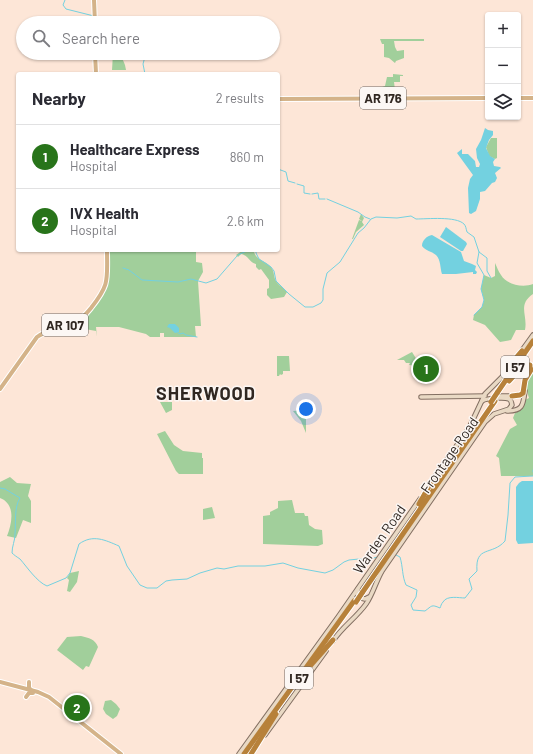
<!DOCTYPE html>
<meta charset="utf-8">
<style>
body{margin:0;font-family:Barlow,sans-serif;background:#f7f7f7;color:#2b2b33}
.controls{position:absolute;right:12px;top:12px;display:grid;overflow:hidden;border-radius:4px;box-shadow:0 1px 3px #0004}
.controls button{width:36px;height:36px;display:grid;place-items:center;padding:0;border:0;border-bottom:1px solid #e1e1e2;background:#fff;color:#2b2b33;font:20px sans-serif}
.you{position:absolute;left:306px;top:409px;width:14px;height:14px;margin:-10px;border:3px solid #fff;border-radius:50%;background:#1a73e8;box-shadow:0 0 0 6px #1a73e833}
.badge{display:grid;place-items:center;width:26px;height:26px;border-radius:50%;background:#28741a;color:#fff;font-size:13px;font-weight:700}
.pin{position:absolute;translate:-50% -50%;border:2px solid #fff;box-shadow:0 1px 4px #0006}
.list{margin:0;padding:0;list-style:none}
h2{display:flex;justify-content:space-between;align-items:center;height:52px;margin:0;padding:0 16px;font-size:17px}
h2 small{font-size:13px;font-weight:400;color:#7c7c81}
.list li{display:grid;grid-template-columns:26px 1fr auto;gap:12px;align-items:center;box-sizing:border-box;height:64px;padding:0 16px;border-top:1px solid #e1e1e2}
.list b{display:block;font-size:15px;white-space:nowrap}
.list p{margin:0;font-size:13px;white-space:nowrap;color:#7c7c81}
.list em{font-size:13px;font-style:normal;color:#7c7c81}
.icon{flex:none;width:22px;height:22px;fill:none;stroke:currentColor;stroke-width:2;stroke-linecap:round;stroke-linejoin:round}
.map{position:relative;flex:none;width:533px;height:754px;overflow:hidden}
.search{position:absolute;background:#fff;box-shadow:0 1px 3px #0004;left:16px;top:16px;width:264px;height:44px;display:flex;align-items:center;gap:10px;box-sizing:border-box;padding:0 14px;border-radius:22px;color:#7c7c81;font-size:15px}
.panel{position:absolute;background:#fff;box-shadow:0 1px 3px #0004;left:16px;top:72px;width:264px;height:180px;border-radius:4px}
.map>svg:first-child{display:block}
</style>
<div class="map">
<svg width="533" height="754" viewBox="0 0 533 754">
<rect width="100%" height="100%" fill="#fde6d7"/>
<g fill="#a1cf9b">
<polygon points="380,39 424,39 424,41 394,41 395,47 397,51 404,50 404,58 396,61 395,63 389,58 384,57 384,44 382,44"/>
<polygon points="113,53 120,53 125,65 126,70 112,70"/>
<polygon points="393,74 403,75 403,76 400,76 400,82 394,82 395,90 403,91 403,97 381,97 379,88 385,86 387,77 393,77"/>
<polygon points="491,138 497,138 497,158 495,159 489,156 486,147"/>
<polygon points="361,214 364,218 362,222 364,225 356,232 353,239 352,239 359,220 362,221 359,219"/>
<polygon points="108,250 196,250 196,262 202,263 203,272 198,281 201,326 195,326 196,337 164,337 164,333 160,333 160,337 150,337 146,334 119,327 96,327 97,337 96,331 85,329 84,319 107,288 109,276"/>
<path d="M243,250H254C254,259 264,260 270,266C275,271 273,276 276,281C278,285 284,288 287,292L284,297L271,299L267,295V289L269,288V280L261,269L259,270L256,267V264C250,263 248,255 241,254L238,257L236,255Z"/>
<path d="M495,263C497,267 498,271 501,275C507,285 523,288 533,284V294C517,305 528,315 525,330H516L511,340L500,342L485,325L473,320L474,315L482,307L484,300L481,289L484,275L491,278L495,276Z"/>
<polygon points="412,352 417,360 417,366 409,365 410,363 406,363 404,360 397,360"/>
<polygon points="277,356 289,356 290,371 283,371 283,374 281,375 280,374 279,376 277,376"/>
<path d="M533,371V476H501L499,458L496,456L510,429L517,425L513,418L515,413L523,408L525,400L529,398C525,386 526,382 533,371Z"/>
<polygon points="160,402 172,402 172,410 166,413"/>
<polygon points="306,410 306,433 301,421 293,411"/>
<polygon points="165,431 174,445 183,451 202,453 202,458 203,458 203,474 179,474 176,471 157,434"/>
<path d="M10,477L17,483L31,484L28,496L31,501V523L23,520L16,538L7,536C12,524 16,504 0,498V482Z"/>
<polygon points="292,500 295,513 304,513 305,516 308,516 309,525 315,529 322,530 323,544 318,546 263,544 263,516 270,515 270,512 278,508 278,501"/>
<polygon points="212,507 215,518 203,520 203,509"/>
<polygon points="79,571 77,582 70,592 67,591 69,580 67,578 70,573"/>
<path d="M81,636C89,638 95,639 98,647L89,667L86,666L83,670L57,650L67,637Z"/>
<polygon points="111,700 116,704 120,709 117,716 113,719 106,714 103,709 105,701"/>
</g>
<g fill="#73d1e0">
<polygon points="485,128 488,130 493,131 493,135 489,140 486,148 490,156 495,159 493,162 494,166 500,167 501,168 495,173 497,178 495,182 492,183 485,191 480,192 480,199 476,211 471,214 469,213 468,188 470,179 473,175 457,153 462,149 462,154 468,154 475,161 476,167 479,167 480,164 477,158 476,149 481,140"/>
<polygon points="446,227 466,242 467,244 463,251 461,251 440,237"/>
<path d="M432,235L461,252L464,261L472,264L476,266L475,270L477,272L476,274H473V272L456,274H442C440,268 441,260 436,255C431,251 426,251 422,246C422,240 427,236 432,235Z"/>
<polygon points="169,324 175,324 179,328 179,332 175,333 170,328 167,327"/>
<polygon points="522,481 533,481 533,543 518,544 516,540 516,487 519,483"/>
</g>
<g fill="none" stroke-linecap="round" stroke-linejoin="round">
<g stroke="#73d1e0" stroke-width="1">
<polyline points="65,0 63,5 66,9 94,16"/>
<polyline points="97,17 109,18 119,20"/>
<polyline points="120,21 126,23"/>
<polyline points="145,74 143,64 146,53"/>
<polyline points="278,169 286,172 288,181 295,183"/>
<polyline points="297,184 304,186 304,193 310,194"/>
<polyline points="312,194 318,193 319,199 325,199"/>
<polyline points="327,199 358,212 365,217 370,219"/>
<path d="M256,250V253L259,259L271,267L274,271L276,281L289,294L305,307H313L321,303L323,300V289L327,273L340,262L358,233L364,228L371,219L376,217L397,218L411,216L416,219C427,219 456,216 464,224C466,226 466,229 467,232L474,237L479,252L487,258V271L491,278"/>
<polyline points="238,255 249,250"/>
<polyline points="123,268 129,270 142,280 178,282 191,279 206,283 217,279 237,256"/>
<polyline points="474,315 482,307 484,300 481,289 484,275 477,263 479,252"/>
<polyline points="178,333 180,334 183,333 186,335 197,337"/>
<polyline points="533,470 533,472"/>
<path d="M0,488L5,489L20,498C14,507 16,523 15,534C15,541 12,546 12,553C14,555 17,557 20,559C27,567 37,582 47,586L66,578L70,573L79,544C93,534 105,540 119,546L127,566L140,585L147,588H157L166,581L172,580L187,579L200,573L217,568L224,569L238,566H265L283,563L298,568L325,573L333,570L344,562L349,560L359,559L368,560L377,557"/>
<path d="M396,555L400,557C403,567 402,576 406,585L417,590L416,597L411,605L413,610L425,611C432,606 431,604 440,608C441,606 441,604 443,602C447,595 459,598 465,598L472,589L469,579L477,571C475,545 492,556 505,541L508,515L510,483L515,477L533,476"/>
</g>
<g stroke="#836f62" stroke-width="5.5">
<g id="secondary">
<polyline points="520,353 533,335"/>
<polyline points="495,396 513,396"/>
<polyline points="421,397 485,396"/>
<path d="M507,411C523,411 523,405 525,391"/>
<polyline points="431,482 469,428 485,394 506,373 517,358"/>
<polyline points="358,589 357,594 361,598 365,599 369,597"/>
<path d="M333,641C342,627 356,618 366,604C373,594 376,581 382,571L485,422L494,414L509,409L512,405C511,402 512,401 509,399C505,397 486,398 482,401"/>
<polyline points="265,735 326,651"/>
<polyline points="239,754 338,617 420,499"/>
</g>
</g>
<g stroke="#fff" stroke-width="6">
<g id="primary">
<polyline points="94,0 95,23"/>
<polyline points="95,53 96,74"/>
<polyline points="518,98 533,98"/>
<polyline points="278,99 488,98"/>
<path d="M0,389L37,337C48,329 62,328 74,322C82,319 86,314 91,308C110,284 107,280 107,250"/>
<polyline points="0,682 38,692 49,697 121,754"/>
<polyline points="29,682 29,688 31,690"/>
<polyline points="26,697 29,693 33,693"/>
</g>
</g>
<g stroke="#fff" stroke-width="7">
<g id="motorway">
<polyline points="516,358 522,351"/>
<polyline points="509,381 522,367 530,365"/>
<polyline points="497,393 533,341"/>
<polyline points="512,396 520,395 523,393 525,380 531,370 530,367 527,365"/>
<polyline points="419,504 432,481"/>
<polyline points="362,593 495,401"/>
<polyline points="310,666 333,640"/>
<polyline points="244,754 354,601"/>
<polyline points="251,754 276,714"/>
</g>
</g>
<use href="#secondary" stroke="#e9d9c4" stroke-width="3.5"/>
<use href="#primary" stroke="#d4b389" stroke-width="4"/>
<use href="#motorway" stroke="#b7813a" stroke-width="5"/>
<g stroke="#fff" stroke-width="7" stroke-linecap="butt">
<g id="motorway-bridge">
<polyline points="491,402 497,393"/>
<polyline points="356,602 362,593"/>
</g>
</g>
<use href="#motorway-bridge" stroke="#b7813a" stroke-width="5"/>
</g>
<g text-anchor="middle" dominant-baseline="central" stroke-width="3" stroke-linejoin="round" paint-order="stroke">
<g fill="#fcf7f4" stroke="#6d6560" stroke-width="1">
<rect x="360" y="87" width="46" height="22" rx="3"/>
<rect x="42" y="314" width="46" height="22" rx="3"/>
<rect x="501" y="356" width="28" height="22" rx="3"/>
<rect x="285" y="667" width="28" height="22" rx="3"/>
</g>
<g font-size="13" font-weight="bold" fill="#302721">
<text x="383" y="98">AR 176</text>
<text x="65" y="325">AR 107</text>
<text x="515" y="367">I 57</text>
<text x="299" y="678">I 57</text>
</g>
<g font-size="14" fill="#302721" stroke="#fcf7f4">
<text transform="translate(449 455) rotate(-55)">Frontage Road</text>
<text transform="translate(379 539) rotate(-55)">Warden Road</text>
</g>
<g font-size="18" font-weight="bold" letter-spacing="1" fill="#302721" stroke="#fcf7f4">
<text x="206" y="393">SHERWOOD</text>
</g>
</g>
</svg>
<div class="controls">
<button>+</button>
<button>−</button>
<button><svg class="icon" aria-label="layers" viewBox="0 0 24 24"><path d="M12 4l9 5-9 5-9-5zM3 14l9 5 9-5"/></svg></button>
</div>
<div class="you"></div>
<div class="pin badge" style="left:426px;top:369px">1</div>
<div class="pin badge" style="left:77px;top:708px">2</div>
<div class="search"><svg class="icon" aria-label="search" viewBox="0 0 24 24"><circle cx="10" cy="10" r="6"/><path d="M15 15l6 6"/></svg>Search here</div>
<section class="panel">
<h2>Nearby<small>2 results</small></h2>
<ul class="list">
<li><span class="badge">1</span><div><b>Healthcare Express</b><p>Hospital</p></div><em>860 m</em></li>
<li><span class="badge">2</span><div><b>IVX Health</b><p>Hospital</p></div><em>2.6 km</em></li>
</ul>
</section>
</div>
